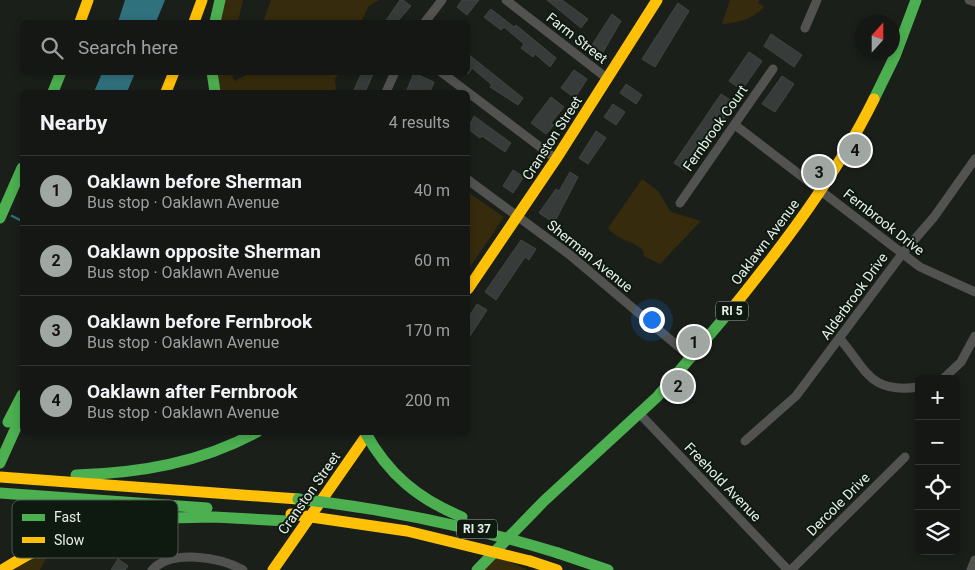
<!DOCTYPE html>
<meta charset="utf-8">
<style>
body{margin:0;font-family:Roboto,sans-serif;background:#212422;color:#f1f3f6}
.controls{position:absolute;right:15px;bottom:15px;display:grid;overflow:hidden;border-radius:8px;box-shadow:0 2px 8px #0003}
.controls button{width:45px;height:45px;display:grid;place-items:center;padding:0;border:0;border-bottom:1px solid #333634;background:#141714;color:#f1f3f6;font:25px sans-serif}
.compass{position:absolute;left:855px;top:15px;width:45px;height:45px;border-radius:50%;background:#141714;box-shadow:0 2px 8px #0003;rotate:21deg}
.you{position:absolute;left:651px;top:319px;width:18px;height:18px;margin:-12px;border:4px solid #fff;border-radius:50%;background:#1a73e8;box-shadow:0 0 0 8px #1a73e833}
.badge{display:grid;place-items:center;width:32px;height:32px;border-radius:50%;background:#a0a6a1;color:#111;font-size:16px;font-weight:700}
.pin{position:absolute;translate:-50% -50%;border:2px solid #fff;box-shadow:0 1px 5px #0006}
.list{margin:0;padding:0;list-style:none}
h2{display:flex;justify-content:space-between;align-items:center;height:65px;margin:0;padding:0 20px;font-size:21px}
h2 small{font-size:16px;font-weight:400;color:#9d9fa0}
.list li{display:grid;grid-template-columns:32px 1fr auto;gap:15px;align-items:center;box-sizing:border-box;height:70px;padding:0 20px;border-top:1px solid #333634}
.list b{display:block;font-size:19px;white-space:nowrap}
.list p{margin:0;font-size:16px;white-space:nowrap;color:#9d9fa0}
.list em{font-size:16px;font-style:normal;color:#9d9fa0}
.icon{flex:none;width:28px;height:28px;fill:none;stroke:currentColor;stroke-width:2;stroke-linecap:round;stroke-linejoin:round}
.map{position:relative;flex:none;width:975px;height:570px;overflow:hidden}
.search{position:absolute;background:#141714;box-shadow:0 2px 8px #0003;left:20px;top:20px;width:450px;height:55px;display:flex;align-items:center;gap:12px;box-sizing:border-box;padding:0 18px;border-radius:8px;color:#9d9fa0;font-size:19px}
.panel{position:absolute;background:#141714;box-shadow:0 2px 8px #0003;left:20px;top:90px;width:450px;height:345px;border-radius:8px}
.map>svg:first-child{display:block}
</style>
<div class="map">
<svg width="975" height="570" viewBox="0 0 975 570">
<rect width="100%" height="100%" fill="#1a1f1a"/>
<g fill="#362b0c">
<polygon points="220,0 243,0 238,22 216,22"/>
<polygon points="271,0 379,0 369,6 361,22 263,22"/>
<path d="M730,0H760L758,2L764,7C753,19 737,23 722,24Z"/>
<polygon points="212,73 232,73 233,79 235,81 250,73 340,73 335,79 336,89 331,92 214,92"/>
<path d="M642,179L658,191L671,212L701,221L660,264L644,256L643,250C631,239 620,242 608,228Z"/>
<polygon points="468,192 504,217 468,270"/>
<polygon points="54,544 40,570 4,570"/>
<polygon points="489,558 503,559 528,570 479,570"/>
</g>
<g fill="#30717e">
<polygon points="125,0 165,0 156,22 118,22"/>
<polygon points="102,73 102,72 135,73 127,92 94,92"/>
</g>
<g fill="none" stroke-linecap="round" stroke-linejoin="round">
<polyline stroke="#30717e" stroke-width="2.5" points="12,216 22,221"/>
</g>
<g fill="#373c3a" stroke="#414643">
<polygon points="400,0 403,0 411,6 397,22 385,22"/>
<polygon points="462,0 479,0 467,15 457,7"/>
<polygon points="547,0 562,0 588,19 581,28"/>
<polygon points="678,3 689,11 655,67 642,59"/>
<polygon points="491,9 514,27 516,25 556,58 550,67 535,54 533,57 521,48 524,44 504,27 501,30 484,17"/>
<polygon points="612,14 621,21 603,52 592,45"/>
<polygon points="771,34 802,55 794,67 764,46"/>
<polygon points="749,52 762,61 742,90 729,81"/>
<polygon points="468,54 523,98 518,105 490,87 492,85 472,68 468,74"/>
<polygon points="574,70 587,79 575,98 561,88"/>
<polygon points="362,72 374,72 365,92 353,92"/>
<polygon points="414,73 434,82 430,92 406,92"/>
<polygon points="782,76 794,84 775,112 762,104"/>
<polygon points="626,84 642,95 636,104 620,93"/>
<polygon points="721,94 735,103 687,171 674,163"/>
<polygon points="551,97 564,107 551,123 554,125 546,134 531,123"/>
<polygon points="613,104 625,112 616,125 604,117"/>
<polygon points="474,116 511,143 505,152 482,136 480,138 468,129"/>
<polygon points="596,131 606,138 588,164 579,158"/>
<polygon points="513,170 524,177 513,193 503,186"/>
<polygon points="570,172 578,177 554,223 539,213 556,189 559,191"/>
<polygon points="521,240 536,249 529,260 525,257 496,300 485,292"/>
<polygon points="477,304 487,310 468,339 468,318"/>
<polygon points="118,559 128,566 125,570 111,570"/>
</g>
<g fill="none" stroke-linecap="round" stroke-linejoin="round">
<g stroke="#525351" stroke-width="9">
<polyline points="506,0 608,79"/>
<polyline points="969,0 975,2"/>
<polyline points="425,22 442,0"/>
<polyline points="805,28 817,0"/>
<polyline points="441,72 556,159"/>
<polyline points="386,92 395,72"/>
<polyline points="735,125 920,267 975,292"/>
<polyline points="468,180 570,255 692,358"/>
<polyline points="680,203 773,69"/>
<path d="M840,339C867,370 869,394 919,387"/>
<polyline points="943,379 961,362 975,336"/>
<polyline points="639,413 788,570"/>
<polyline points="745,441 796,396 902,254 934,217 975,159"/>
<path d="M152,570C172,549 220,557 243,570"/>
<polyline points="791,570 905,457"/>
<polyline points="971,570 975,560"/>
</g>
<g stroke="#4caf50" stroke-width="11">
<polyline points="215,22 220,0"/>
<polyline points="212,72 215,92"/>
<polyline points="53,92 61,72"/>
<polyline points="874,99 895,56 916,0"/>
<polyline points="0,218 22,168"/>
<polyline points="8,422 22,395"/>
<polyline points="0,463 22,414"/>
<path d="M76,475C140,473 200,463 257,432"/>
<polyline points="0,493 207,508"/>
<polyline points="169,518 214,517 287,521"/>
<polyline points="558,553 608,570"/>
<polyline points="477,570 544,501 657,397 730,311"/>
</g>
<g stroke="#ffc107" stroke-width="11">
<polyline points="80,22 88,0"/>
<polyline points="194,22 202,0"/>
<polyline points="166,92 174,72"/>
<polyline points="468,289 556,159 657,0"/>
<path d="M730,311C784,244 836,176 874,99"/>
<polyline points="0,477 298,499"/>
<polyline points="530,561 557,570"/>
<path d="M2,570C58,534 103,523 169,518"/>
<polyline points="273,570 369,432"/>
</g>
<g stroke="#4caf50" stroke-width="11">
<path d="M365,432C388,474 418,499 462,517"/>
<path d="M298,499C387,509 473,527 558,553"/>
</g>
<polyline stroke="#ffc107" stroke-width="11" points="291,514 407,531 530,561"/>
</g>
<g text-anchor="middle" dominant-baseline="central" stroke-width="4" stroke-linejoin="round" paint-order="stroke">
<g fill="#0e1910" stroke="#a7afa8" stroke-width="1">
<rect x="716" y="301.5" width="32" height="19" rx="4"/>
<rect x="457" y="519.5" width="40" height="19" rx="4"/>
</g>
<g font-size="12" font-weight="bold" fill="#e8efe9">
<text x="732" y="311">RI 5</text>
<text x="477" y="529">RI 37</text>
</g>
<g font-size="14" fill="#e8efe9" stroke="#0e1910">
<text transform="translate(577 38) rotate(38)">Farm Street</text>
<text transform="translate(715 128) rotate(-55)">Fernbrook Court</text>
<text transform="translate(552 138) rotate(-57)">Cranston Street</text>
<text transform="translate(884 222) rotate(38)">Fernbrook Drive</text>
<text transform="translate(765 242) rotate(-53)">Oaklawn Avenue</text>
<text transform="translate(590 256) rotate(39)">Sherman Avenue</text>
<text transform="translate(854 296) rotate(-54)">Alderbrook Drive</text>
<text transform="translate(723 482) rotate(46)">Freehold Avenue</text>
<text transform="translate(309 493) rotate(-55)">Cranston Street</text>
<text transform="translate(838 504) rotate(-45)">Dercole Drive</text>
</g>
</g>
<rect x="12" y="500" width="166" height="58" rx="8" fill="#0e1910" stroke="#4f5951" stroke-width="1"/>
<rect x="22" y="514" width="23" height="7" fill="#4caf50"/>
<rect x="22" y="537" width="23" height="6" fill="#ffc107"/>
<g font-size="14" fill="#e8efe9">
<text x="54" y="522">Fast</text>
<text x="54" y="545">Slow</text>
</g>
</svg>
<div class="controls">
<button>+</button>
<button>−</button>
<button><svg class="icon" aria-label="locate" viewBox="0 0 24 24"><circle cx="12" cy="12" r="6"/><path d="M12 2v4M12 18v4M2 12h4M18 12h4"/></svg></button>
<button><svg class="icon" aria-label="layers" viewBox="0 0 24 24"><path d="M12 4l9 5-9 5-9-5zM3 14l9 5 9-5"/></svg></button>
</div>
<svg class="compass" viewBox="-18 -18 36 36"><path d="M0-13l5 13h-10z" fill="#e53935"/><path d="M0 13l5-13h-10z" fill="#9d9fa0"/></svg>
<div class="you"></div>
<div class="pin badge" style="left:694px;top:342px">1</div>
<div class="pin badge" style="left:678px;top:386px">2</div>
<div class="pin badge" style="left:819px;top:172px">3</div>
<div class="pin badge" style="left:855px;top:150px">4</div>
<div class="search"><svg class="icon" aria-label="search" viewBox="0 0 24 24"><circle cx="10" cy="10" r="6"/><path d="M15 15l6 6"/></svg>Search here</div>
<section class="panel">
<h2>Nearby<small>4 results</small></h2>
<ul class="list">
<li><span class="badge">1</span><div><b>Oaklawn before Sherman</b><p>Bus stop · Oaklawn Avenue</p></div><em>40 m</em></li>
<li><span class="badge">2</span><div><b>Oaklawn opposite Sherman</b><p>Bus stop · Oaklawn Avenue</p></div><em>60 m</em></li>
<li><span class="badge">3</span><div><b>Oaklawn before Fernbrook</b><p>Bus stop · Oaklawn Avenue</p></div><em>170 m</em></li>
<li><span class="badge">4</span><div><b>Oaklawn after Fernbrook</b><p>Bus stop · Oaklawn Avenue</p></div><em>200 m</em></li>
</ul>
</section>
</div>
